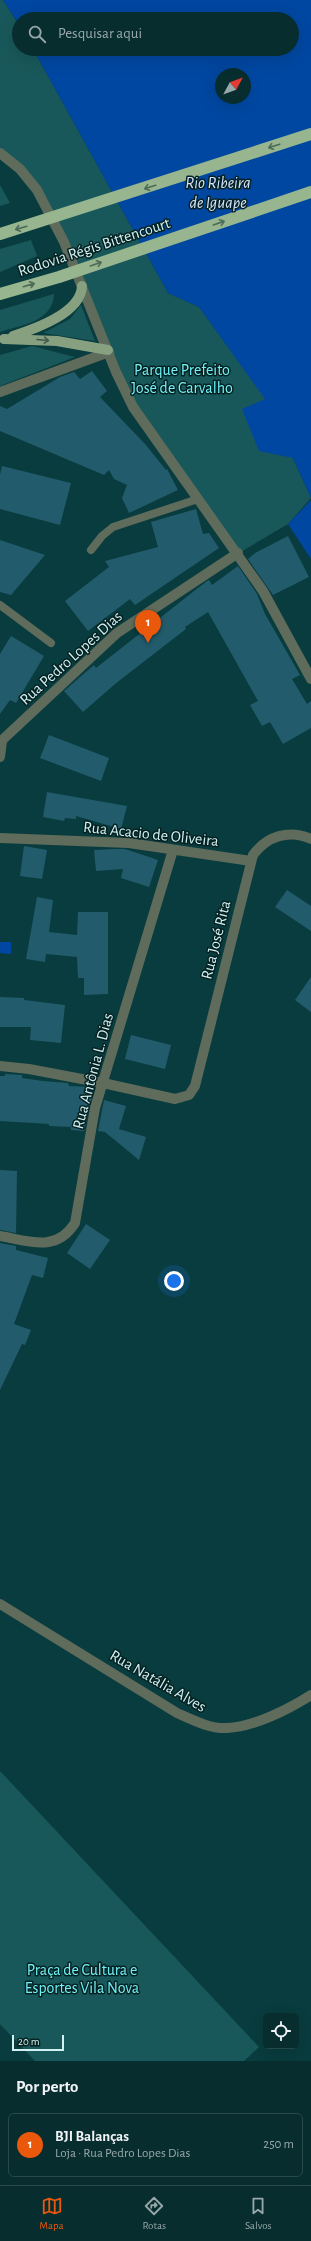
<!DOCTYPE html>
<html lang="pt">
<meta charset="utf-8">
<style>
body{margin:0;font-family:"Alegreya Sans",sans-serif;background:#103536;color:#f1f3f6}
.controls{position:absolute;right:12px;bottom:12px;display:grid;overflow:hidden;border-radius:6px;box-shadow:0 4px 16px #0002}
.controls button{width:36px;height:36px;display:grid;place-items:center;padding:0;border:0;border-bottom:1px solid #28494a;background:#072d2e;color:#f1f3f6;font:20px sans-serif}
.compass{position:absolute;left:215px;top:68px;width:36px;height:36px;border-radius:50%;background:#072d2e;box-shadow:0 4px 16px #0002;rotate:49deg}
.scale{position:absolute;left:12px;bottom:10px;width:52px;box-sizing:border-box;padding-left:4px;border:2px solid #d2f1f2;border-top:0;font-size:11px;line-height:14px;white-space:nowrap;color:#d2f1f2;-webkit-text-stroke:3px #062122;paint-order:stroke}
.you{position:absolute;left:174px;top:1281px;width:14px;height:14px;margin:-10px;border:3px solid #fff;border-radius:50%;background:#1a73e8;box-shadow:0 0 0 6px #1a73e833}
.badge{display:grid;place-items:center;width:26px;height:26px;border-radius:50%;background:#ea580c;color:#fff;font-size:13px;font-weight:700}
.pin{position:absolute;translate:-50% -33px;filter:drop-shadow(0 1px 2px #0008)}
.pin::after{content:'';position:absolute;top:21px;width:14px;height:12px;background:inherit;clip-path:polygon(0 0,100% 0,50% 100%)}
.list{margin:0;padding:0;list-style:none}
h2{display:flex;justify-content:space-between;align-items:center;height:52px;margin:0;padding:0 16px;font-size:17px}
h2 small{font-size:13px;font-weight:400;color:#98a8aa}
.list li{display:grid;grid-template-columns:26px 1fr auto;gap:12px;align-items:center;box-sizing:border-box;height:64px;margin:0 8px 8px;padding:0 8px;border:1px solid #28494a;border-radius:6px}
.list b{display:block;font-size:15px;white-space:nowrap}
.list p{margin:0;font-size:13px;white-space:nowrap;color:#98a8aa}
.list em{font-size:13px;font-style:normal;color:#98a8aa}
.icon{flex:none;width:22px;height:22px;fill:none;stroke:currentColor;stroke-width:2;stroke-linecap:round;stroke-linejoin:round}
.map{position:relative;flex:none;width:311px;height:2061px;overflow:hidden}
.search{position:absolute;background:#072d2e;box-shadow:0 4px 16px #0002;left:12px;right:12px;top:12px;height:44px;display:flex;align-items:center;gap:10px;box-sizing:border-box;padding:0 14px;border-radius:22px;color:#98a8aa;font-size:15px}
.sheet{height:124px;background:#072d2e}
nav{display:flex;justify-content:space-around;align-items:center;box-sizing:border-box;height:56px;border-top:1px solid #28494a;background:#072d2e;font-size:11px;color:#98a8aa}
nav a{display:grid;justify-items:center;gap:2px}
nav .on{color:#ea580c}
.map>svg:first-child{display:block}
</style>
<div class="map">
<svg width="311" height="2061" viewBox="0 0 311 2061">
<rect width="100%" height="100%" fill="#093c3e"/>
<g fill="#19585a">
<polygon points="0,0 3,0 19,25 19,49 33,49 168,293 199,307 266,399 311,498 288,524 239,553 134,408 39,191 0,152"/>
<polygon points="0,185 10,203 0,206"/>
<polygon points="31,240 37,256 0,272 0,249"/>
<path d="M54,294C53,322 21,325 0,332V310Z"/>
<polygon points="81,305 95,341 43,333 70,319"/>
<polygon points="32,346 75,357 0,386 0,355"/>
<polygon points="0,1771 259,2047 244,2061 35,2061 0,2024"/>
</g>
<g fill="#0047a1" fill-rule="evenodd">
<path d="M3,0H311V498L293,458L259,451L242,409L265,399L199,307L168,293L33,49H292V19H19V25ZM221,74H245V98H221Z"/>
<polygon points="311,500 311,559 288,524"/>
<polygon points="0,942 11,942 11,954 0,953"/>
</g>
<g fill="#225b6b">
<polygon points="92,371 107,391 100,397 145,444 166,470 167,469 178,490 129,513 122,498 127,485 114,479 109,470 104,475 0,431 0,406 7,409 60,377 74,372 80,379"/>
<polygon points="2,466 71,483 60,525 0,509 0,475"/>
<polygon points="196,509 203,534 209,533 219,548 135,605 130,599 88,631 65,601 109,567 105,561 158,547 151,522"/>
<polygon points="288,536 309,577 273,595 248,559 255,553"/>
<polygon points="0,540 45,555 11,595 0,592"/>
<polygon points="238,566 257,594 265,614 300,675 292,679 307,704 311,701 311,728 283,744 270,722 262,726 250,705 258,701 208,612 185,627 186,629 115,684 83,712 64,691 94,665 96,668 207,581 209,580 212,585"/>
<polygon points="11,636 44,656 16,703 10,700 0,714 0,654"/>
<polygon points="49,735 109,758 101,781 40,758"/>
<polygon points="47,792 127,806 121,829 76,816 76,819 65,818 64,821 43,817"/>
<polygon points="24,846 47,850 42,879 20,876"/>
<polygon points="114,849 125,849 158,860 149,887 121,878 123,869 96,871 94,850"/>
<polygon points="287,890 311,906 311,931 275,907"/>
<polygon points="37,897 53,900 49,932 77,935 78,912 108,912 108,994 84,995 84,978 78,978 77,957 46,954 45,962 26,959"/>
<polygon points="311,977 311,1012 295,1000"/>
<polygon points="0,997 24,998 24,1000 65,1005 61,1043 30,1040 31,1027 0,1027"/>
<polygon points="131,1035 171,1045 165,1069 125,1059"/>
<polygon points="5,1074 22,1075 22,1078 43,1081 68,1083 69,1086 91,1087 92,1096 84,1131 71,1130 71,1127 49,1126 49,1124 0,1121 0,1076 5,1076"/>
<polygon points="104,1100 126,1106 119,1129 146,1137 139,1160 105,1132 98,1131"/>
<polygon points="0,1170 17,1171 16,1233 0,1230"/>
<polygon points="86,1224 110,1240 90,1269 67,1253"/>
<polygon points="0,1243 16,1246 16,1250 48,1258 43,1278 32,1275 14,1324 31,1330 25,1345 22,1344 0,1390"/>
</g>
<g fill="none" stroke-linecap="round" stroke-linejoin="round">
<g stroke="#5f6b5b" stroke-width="8">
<polyline points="91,550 102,536 113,527 198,499"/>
<polyline points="0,605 51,643"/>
</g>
<g stroke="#5f6b5b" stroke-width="10">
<polyline points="0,153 20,169 37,190 64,242 116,372 133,407 263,591 311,679"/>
<polyline points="0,392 109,352"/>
<polyline points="0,742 117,633 238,553"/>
<polyline points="0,757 2,741"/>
<polyline points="0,838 129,843 251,861"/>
<path d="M0,1066L29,1069L103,1083L175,1099L189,1095L195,1086L253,855C267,836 289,829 311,839"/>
<path d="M0,1236C29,1241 56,1253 75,1223L95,1108L173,850"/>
<path d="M0,1604L177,1713C193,1720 210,1729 227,1728C254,1727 289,1709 311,1695"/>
</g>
<g stroke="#87a080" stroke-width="10">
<path d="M13,336C35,329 81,313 82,286"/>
<polyline points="4,339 57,341 108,350"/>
</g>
<g stroke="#97b58e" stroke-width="12">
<polyline points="0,234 311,134"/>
<polyline points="0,294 59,277 311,192"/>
</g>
</g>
<defs><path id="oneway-shaft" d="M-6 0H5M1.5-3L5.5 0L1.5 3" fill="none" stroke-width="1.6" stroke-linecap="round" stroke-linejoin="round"/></defs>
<g stroke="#4e6b58">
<use href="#oneway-shaft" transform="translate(274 146) rotate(162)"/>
<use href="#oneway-shaft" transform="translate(150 187) rotate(162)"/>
<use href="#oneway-shaft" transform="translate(219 223) rotate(-19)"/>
<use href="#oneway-shaft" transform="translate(21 228) rotate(164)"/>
<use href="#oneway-shaft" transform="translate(96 264) rotate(-19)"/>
<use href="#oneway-shaft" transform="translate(29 285) rotate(-16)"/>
</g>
<use stroke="#405a4c" href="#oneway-shaft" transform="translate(43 340) rotate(5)"/>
<g text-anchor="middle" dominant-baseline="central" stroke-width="3" stroke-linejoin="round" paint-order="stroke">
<g font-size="16" fill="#d2f1f2" stroke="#062122">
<text transform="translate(94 247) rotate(-18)">Rodovia Régis Bittencourt</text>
<text transform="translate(71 658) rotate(-42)">Rua Pedro Lopes Dias</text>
<text transform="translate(151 834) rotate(6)">Rua Acacio de Oliveira</text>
<text transform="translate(216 940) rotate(-76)">Rua José Rita</text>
<text transform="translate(93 1071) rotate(-75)">Rua Antônia L. Dias</text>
<text transform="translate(158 1681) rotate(30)">Rua Natália Alves</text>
</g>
<g font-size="16" fill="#71f1f6" stroke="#062122">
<text x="182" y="370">Parque Prefeito<tspan x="182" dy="18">José de Carvalho</tspan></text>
<text x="82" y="1970">Praça de Cultura e<tspan x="82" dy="18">Esportes Vila Nova</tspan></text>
</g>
<g font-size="17" font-style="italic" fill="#d4e4fd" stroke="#062122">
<text x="218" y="182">Rio Ribeira<tspan x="218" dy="20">de Iguape</tspan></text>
</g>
</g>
</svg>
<div class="controls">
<button><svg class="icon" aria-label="locate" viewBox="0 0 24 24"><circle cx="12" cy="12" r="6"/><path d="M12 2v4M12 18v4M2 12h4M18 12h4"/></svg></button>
</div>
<svg class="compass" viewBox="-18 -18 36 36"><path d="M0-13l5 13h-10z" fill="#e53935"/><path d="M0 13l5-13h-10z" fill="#98a8aa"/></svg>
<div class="scale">20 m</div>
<div class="you"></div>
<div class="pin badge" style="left:148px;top:643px">1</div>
<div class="search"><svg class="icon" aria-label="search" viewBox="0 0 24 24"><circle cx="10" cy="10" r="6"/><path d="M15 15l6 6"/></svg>Pesquisar aqui</div>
</div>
<section class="sheet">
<h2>Por perto<small></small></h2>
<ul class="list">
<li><span class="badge">1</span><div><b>BJI Balanças</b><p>Loja · Rua Pedro Lopes Dias</p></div><em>250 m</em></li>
</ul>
</section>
<nav>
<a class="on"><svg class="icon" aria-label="map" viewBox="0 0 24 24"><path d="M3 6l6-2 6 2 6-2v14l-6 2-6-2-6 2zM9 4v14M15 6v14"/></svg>Mapa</a>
<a><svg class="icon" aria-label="directions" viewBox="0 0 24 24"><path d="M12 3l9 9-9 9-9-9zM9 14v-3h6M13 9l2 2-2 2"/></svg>Rotas</a>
<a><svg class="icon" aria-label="saved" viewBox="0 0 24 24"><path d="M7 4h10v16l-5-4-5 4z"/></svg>Salvos</a>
</nav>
